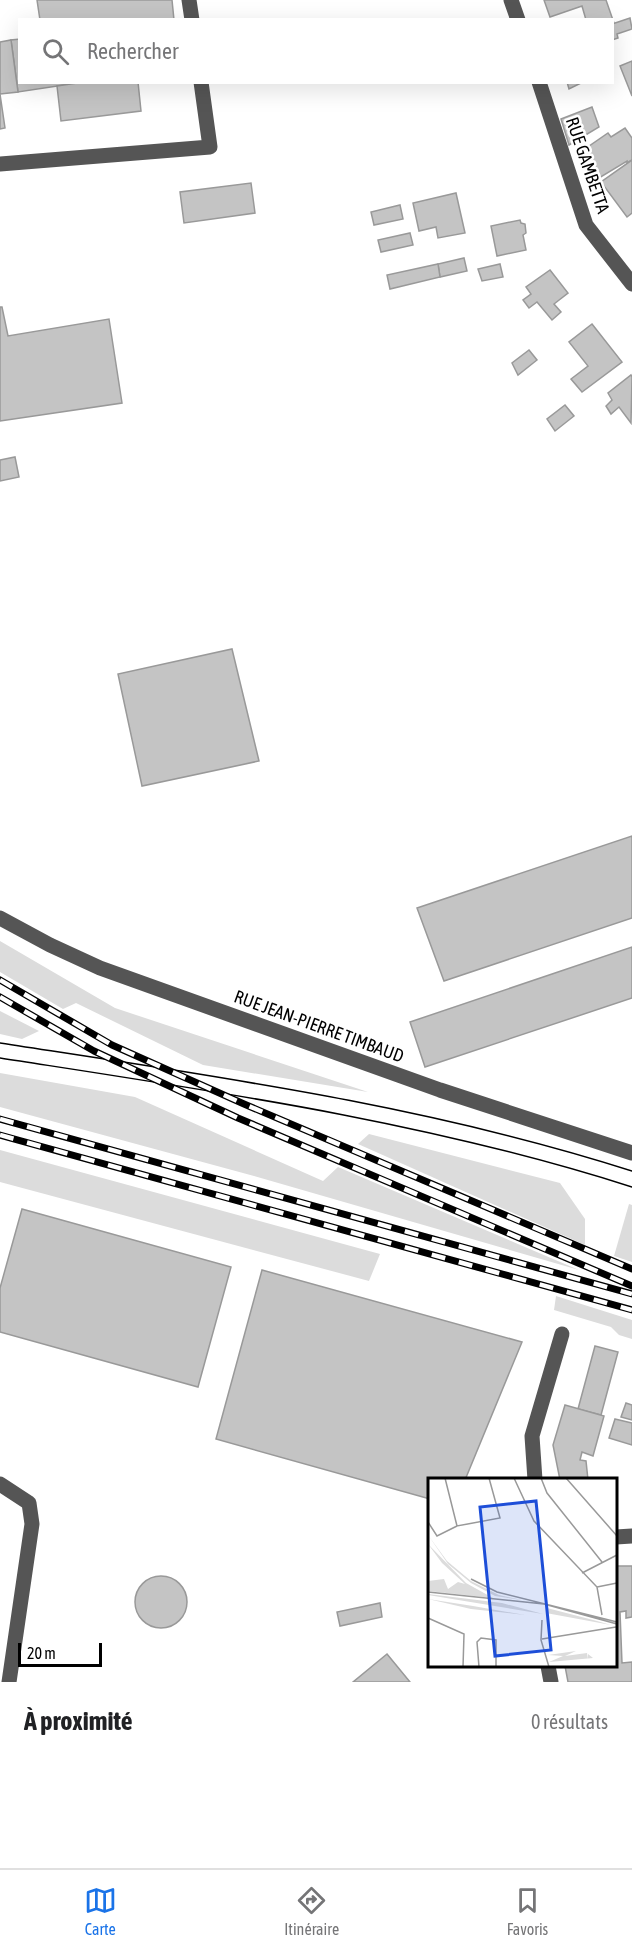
<!DOCTYPE html>
<html lang="fr">
<meta charset="utf-8">
<style>
body{margin:0;font-family:"Asap Condensed",sans-serif;background:#f6f6f6;color:#202124}
.scale{position:absolute;left:18px;bottom:15px;width:84px;box-sizing:border-box;padding-left:6px;border:3px solid #000;border-top:0;font-size:16px;line-height:21px;white-space:nowrap;color:#000;-webkit-text-stroke:4px #fff;paint-order:stroke}
.list{margin:0;padding:0;list-style:none}
h2{display:flex;justify-content:space-between;align-items:center;height:78px;margin:0;padding:0 24px;font-size:26px}
h2 small{font-size:20px;font-weight:400;color:#757577}
.icon{flex:none;width:33px;height:33px;fill:none;stroke:currentColor;stroke-width:2;stroke-linecap:round;stroke-linejoin:round}
.map{position:relative;flex:none;width:632px;height:1682px;overflow:hidden}
.search{position:absolute;background:#fff;box-shadow:0 6px 24px #0002;left:18px;right:18px;top:18px;height:66px;display:flex;align-items:center;gap:15px;box-sizing:border-box;padding:0 21px;border-radius:0px;color:#757577;font-size:22px}
.sheet{height:186px;background:#fff}
nav{display:flex;justify-content:space-around;align-items:center;box-sizing:border-box;height:84px;border-top:2px solid #e0e0e0;background:#fff;font-size:16px;color:#757577}
nav a{display:grid;justify-items:center;gap:3px}
nav .on{color:#1a73e8}
.map>svg:first-child{display:block}
</style>
<div class="map">
<svg width="632" height="1682" viewBox="0 0 632 1682">
<rect width="100%" height="100%" fill="#fff"/>
<g fill="#dcdcdc">
<polygon points="0,941 115,1008 368,1092 203,1065 76,1003 63,1009 0,972"/>
<polygon points="0,1011 39,1031 22,1039 0,1034"/>
<polygon points="0,1073 135,1097 323,1181 338,1167 579,1270 254,1176 0,1107"/>
<polygon points="369,1134 560,1183 585,1219 585,1245 358,1144"/>
<polygon points="0,1150 380,1254 369,1281 0,1182"/>
<polygon points="629,1204 632,1205 632,1262 614,1256"/>
<polygon points="556,1296 632,1320 632,1339 619,1335 611,1327 554,1310"/>
</g>
<g fill="#c4c4c4" stroke="#999" stroke-width="1.5">
<polygon points="37,0 172,0 174,20 40,20"/>
<polygon points="544,0 606,0 614,23 612,24 612,20 586,20 582,6 550,17"/>
<polygon points="630,18 632,29 617,34 618,38 612,40 612,24"/>
<polygon points="20,39 20,82 84,82 18,92 11,40"/>
<polygon points="11,40 18,92 0,94 0,42"/>
<polygon points="632,61 632,96 620,66"/>
<polygon points="84,82 138,82 141,111 61,121 57,86"/>
<polygon points="567,82 583,82 569,89"/>
<polygon points="0,94 5,128 0,129"/>
<polygon points="592,107 599,127 569,145 561,119"/>
<polygon points="625,128 632,138 632,160 627,163 627,161 599,178 582,151 608,133 611,137"/>
<polygon points="632,160 632,213 627,217 601,182"/>
<polygon points="251,183 255,213 184,223 180,192"/>
<polygon points="456,193 465,233 438,238 436,227 419,231 413,203"/>
<polygon points="400,205 403,219 374,225 371,212"/>
<polygon points="520,220 521,223 525,224 526,233 523,235 526,250 497,256 491,226"/>
<polygon points="410,233 413,245 381,252 378,240"/>
<polygon points="464,258 467,271 440,277 438,264"/>
<polygon points="438,264 440,277 390,289 387,275"/>
<polygon points="500,264 503,277 482,281 478,269"/>
<polygon points="550,270 568,293 554,304 561,312 552,320 537,302 529,308 523,300 531,294 526,287"/>
<polygon points="0,307 2,307 8,336 109,319 122,403 0,421"/>
<polygon points="592,324 622,362 582,392 571,379 588,366 569,342"/>
<polygon points="529,350 537,360 518,375 512,363"/>
<polygon points="631,375 632,377 631,423 619,407 611,414 606,406 612,400 608,393"/>
<polygon points="565,405 574,416 555,431 547,419"/>
<polygon points="15,457 19,477 0,481 0,460"/>
<polygon points="232,649 259,761 142,786 118,674"/>
<polygon points="632,836 632,918 444,981 417,908"/>
<polygon points="632,947 632,998 425,1067 410,1022"/>
<polygon points="22,1209 231,1267 198,1387 0,1332 0,1288"/>
<polygon points="262,1270 522,1342 465,1480 430,1480 430,1499 216,1439"/>
<polygon points="595,1346 618,1352 601,1415 578,1409"/>
<polygon points="626,1403 632,1405 632,1420 621,1417"/>
<polygon points="565,1405 604,1416 593,1456 582,1452 580,1460 586,1461 588,1480 560,1480 553,1445"/>
<polygon points="615,1419 632,1423 632,1445 609,1438"/>
<polygon points="616,1566 632,1566 632,1617 626,1618 626,1611 620,1612 622,1663 632,1662 632,1682 568,1682 565,1666 616,1666"/>
<circle cx="161" cy="1602" r="26"/>
<polygon points="380,1603 382,1617 340,1626 337,1612"/>
<polygon points="387,1654 410,1682 353,1682"/>
</g>
<g fill="none" stroke-linecap="round" stroke-linejoin="round">
<g stroke="#555" stroke-width="15">
<polyline points="189,0 192,20"/>
<polyline points="511,0 518,20"/>
<polyline points="539,82 586,225 632,284"/>
<polyline points="0,164 210,147 201,82"/>
<polyline points="0,918 50,945 100,968 440,1090 632,1153"/>
<polyline points="535,1480 532,1436 562,1334"/>
<polyline points="0,1484 29,1503 32,1524 9,1682"/>
<polyline points="616,1537 632,1536"/>
<polyline points="548,1666 551,1682"/>
</g>
<g stroke="#000" stroke-width="1.5">
<path d="M0,1043C213,1076 426,1105 632,1171"/>
<path d="M0,1058C213,1091 426,1121 632,1187"/>
</g>
<g stroke="#000" stroke-width="7">
<g id="rail">
<polyline points="0,980 112,1045 244,1104 632,1269"/>
<polyline points="0,997 94,1051 238,1118 632,1286"/>
<polyline points="0,1119 632,1294"/>
<polyline points="0,1135 632,1310"/>
</g>
</g>
<use href="#rail" stroke="#fff" stroke-width="4.5" stroke-dasharray="14" stroke-linecap="butt"/>
</g>
<g text-anchor="middle" dominant-baseline="central" stroke-width="5" stroke-linejoin="round" paint-order="stroke">
<g font-size="18" fill="#000" stroke="#fff">
<text transform="translate(588 165) rotate(71)">RUE GAMBETTA</text>
<text transform="translate(319 1026) rotate(20)">RUE JEAN-PIERRE TIMBAUD</text>
</g>
</g>
<g transform="translate(428 1478)">
<rect width="189" height="189" fill="#fff"/>
<path d="M0,57L19,83L43,103L71,117L94,122L67,118L43,105L20,86ZM0,66L38,105L65,120L0,113V103L16,101L20,111L30,104L37,106L14,85ZM0,116L74,125L115,136L0,117ZM0,121L45,128L97,137L43,131ZM119,130L169,143L183,147L118,135ZM148,173L137,178L159,175L160,181V176L165,180L121,184L135,178L120,177Z" fill="#dcdcdc"/>
<path fill="none" stroke="#999" stroke-width="1.5" d="M17,0L29,48L72,40L61,0M86,0L106,43L169,109L174,137M113,0L119,15L174,84M138,0L189,58M0,44L9,58L29,48M154,95L189,77M43,101L69,114L189,144M169,109L189,105M0,114L116,126L189,146M0,140L36,156L35,189M114,142L113,162L121,189M114,161L188,149M51,189L49,164L53,160L68,162V189"/>
<path fill="#1d4ed8" fill-opacity="0.15" stroke="#1d4ed8" stroke-width="3" d="M108,23L123,172L67,178L52,29Z"/>
<rect width="189" height="189" fill="none" stroke="#000" stroke-width="3"/>
</g>
</svg>
<div class="scale">20 m</div>
<div class="search"><svg class="icon" aria-label="search" viewBox="0 0 24 24"><circle cx="10" cy="10" r="6"/><path d="M15 15l6 6"/></svg>Rechercher</div>
</div>
<section class="sheet">
<h2>À proximité<small>0 résultats</small></h2>
<ul class="list">
</ul>
</section>
<nav>
<a class="on"><svg class="icon" aria-label="map" viewBox="0 0 24 24"><path d="M3 6l6-2 6 2 6-2v14l-6 2-6-2-6 2zM9 4v14M15 6v14"/></svg>Carte</a>
<a><svg class="icon" aria-label="directions" viewBox="0 0 24 24"><path d="M12 3l9 9-9 9-9-9zM9 14v-3h6M13 9l2 2-2 2"/></svg>Itinéraire</a>
<a><svg class="icon" aria-label="saved" viewBox="0 0 24 24"><path d="M7 4h10v16l-5-4-5 4z"/></svg>Favoris</a>
</nav>
